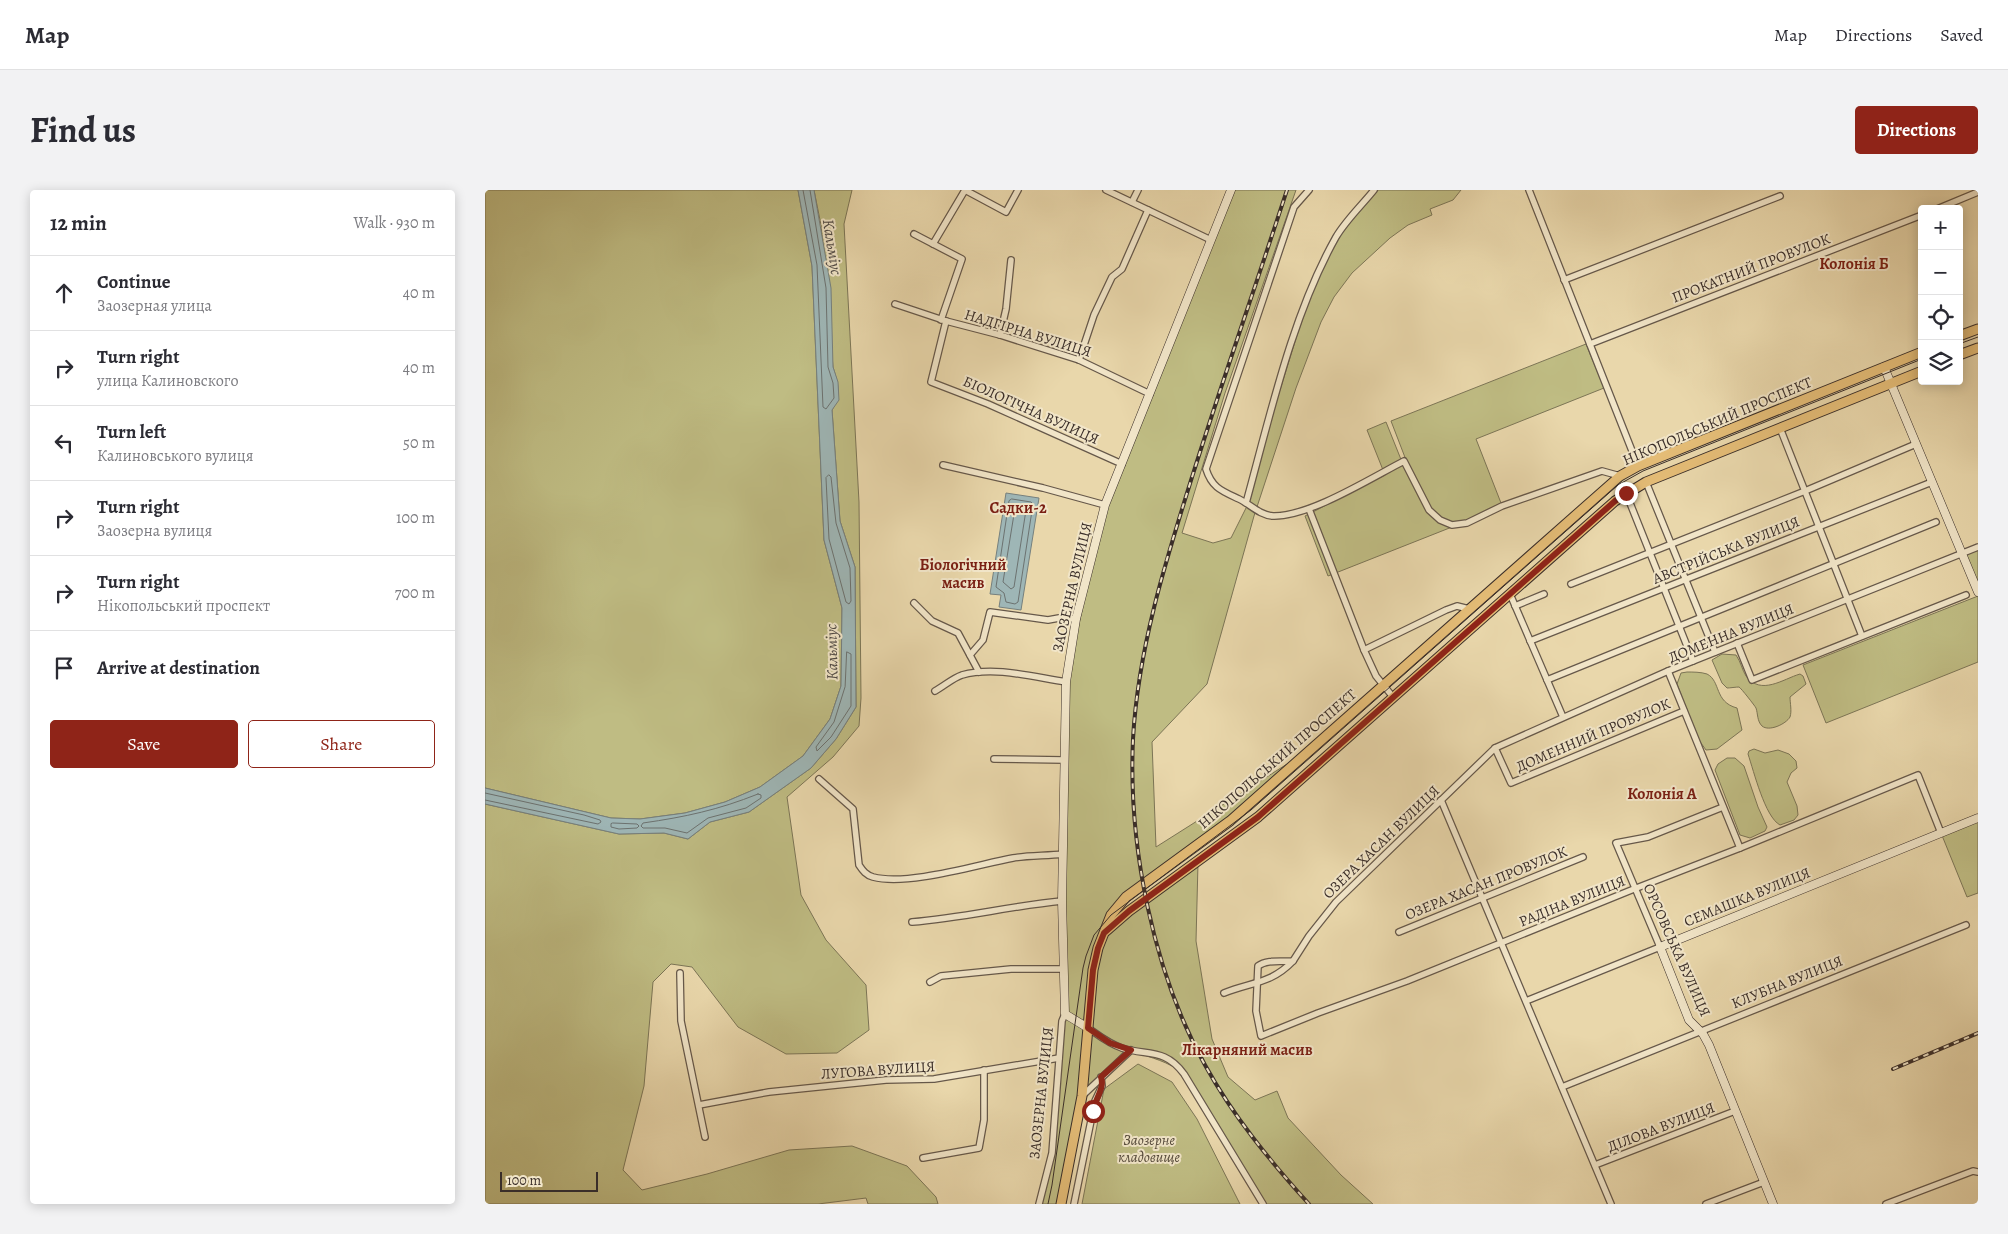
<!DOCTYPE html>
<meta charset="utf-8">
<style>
body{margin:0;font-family:Alegreya,serif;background:#f2f2f3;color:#2b2b33}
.controls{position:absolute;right:15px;top:15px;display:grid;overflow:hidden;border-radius:5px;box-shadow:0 2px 12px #0003}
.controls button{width:45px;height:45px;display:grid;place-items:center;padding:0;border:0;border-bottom:1px solid #e1e1e2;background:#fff;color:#2b2b33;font:25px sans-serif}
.scale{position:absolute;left:15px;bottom:12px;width:98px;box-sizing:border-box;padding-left:5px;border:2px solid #3a2e29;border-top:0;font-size:14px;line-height:18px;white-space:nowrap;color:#3a2e29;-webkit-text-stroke:4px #f1e5c8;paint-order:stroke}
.stop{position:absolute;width:15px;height:15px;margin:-11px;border:4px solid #8f2418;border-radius:50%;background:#fff}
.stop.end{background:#8f2418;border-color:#fff;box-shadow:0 1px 5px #0008}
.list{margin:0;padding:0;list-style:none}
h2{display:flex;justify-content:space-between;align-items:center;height:65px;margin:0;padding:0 20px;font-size:21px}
h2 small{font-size:16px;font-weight:400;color:#7c7c81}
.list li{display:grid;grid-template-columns:32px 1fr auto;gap:15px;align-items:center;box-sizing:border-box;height:75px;padding:0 20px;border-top:1px solid #e1e1e2}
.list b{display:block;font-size:19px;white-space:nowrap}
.list p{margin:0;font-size:16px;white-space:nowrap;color:#7c7c81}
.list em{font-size:16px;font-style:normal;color:#7c7c81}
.actions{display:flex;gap:10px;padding:15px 20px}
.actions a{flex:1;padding:11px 0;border:1px solid #8f2418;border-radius:5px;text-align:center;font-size:18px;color:#8f2418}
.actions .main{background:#8f2418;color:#fff}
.icon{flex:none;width:28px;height:28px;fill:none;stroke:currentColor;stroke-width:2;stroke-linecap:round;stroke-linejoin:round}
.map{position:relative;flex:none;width:1493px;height:1014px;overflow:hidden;border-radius:5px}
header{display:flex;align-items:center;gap:30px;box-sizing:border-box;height:70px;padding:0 25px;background:#fff;border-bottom:1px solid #e1e1e2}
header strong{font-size:24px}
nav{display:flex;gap:28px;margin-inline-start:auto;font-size:18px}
.intro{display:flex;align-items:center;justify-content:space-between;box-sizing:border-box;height:120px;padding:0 30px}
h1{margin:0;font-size:35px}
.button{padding:12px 22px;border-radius:5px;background:#8f2418;color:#fff;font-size:18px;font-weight:700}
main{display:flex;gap:30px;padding:0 30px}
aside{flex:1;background:#fff;border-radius:5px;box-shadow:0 2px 12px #0003}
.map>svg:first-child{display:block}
</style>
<header>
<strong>Map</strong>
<nav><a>Map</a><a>Directions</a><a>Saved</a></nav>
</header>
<div class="intro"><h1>Find us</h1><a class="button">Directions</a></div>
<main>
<aside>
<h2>12 min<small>Walk · 930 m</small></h2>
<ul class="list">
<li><svg class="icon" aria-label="ahead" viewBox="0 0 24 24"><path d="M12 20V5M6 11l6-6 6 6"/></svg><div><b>Continue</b><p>Заозерная улица</p></div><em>40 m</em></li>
<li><svg class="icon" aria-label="right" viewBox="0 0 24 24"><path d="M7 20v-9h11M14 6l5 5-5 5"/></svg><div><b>Turn right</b><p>улица Калиновского</p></div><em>40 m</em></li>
<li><svg class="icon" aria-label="left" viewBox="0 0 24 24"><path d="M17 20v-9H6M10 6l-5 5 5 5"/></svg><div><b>Turn left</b><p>Калиновського вулиця</p></div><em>50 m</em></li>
<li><svg class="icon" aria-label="right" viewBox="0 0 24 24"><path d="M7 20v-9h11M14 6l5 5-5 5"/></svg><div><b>Turn right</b><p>Заозерна вулиця</p></div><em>100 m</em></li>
<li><svg class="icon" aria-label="right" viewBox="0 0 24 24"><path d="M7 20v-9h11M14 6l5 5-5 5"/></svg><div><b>Turn right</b><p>Нікопольський проспект</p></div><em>700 m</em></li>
<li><svg class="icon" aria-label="arrive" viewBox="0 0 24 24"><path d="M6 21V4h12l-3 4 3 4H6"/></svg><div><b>Arrive at destination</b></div></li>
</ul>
<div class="actions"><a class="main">Save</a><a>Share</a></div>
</aside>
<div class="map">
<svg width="1493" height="1014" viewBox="0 0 1493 1014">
<rect width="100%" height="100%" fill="#e9d7ab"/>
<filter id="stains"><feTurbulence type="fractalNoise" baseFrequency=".004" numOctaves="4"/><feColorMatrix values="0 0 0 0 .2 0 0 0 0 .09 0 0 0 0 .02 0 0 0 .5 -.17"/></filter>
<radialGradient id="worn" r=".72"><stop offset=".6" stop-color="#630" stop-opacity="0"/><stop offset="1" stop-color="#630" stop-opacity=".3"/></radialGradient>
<g fill="#bfbc83" stroke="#7c7556">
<polygon points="0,0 313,0 327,76 339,350 357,418 356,496 345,529 318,566 275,597 240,612 200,623 155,629 126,628 0,598"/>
<path d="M329,0H367L359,34L374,312L376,508L374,536L348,567L302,607L316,705L341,750L381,795L384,840L352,863L301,864L253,837L207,777L186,774L168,792L159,896L138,980L157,1000L222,984L304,960L367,956L422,976L451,1007L453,1014H383L381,1008L333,1014H0V614L134,644L179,643L203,649L225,632L264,622L326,578L351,549L371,517L370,377L355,331L347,220C357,204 353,194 348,177L336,35Z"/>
<polygon points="746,0 811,0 740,203 697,343 728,353 746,348 763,314 790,216 812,145 829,97 853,47 889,3 889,0 976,0 968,10 945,19 947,25 923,35 905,48 867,83 849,107 836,132 811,198 769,326 722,494 667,552 671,657 810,569 743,629 640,705 617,747 597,891 576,1014 554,1014 567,963 577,831 581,493 620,315"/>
<polygon points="1101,154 1119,198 991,249 1016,313 980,331 967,332 956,328 946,319 921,270 906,231"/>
<polygon points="901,232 917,272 942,322 953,332 967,337 843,386 820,326 900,285 882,240"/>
<polygon points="1493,360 1493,396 1480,365"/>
<polygon points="1493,406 1493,472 1341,533 1318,475"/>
<path d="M1237,464L1251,465C1256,472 1257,480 1261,486C1276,506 1298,489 1315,484L1318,486L1321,494L1305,507C1305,513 1307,521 1305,527C1301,534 1284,542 1277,536C1272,531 1273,524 1271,518C1270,516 1256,498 1254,497C1251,497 1245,498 1242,498L1237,493L1227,470Z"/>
<path d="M1202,482C1208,482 1216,482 1222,484C1236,491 1229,512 1252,518L1257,540L1232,559L1221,560L1213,549L1192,494L1196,483Z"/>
<path d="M1269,559L1280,563L1293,560L1304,564L1311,571L1312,578L1306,583L1302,592L1312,616L1313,625L1309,630L1295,635C1280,627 1269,582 1263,564L1264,561Z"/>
<polygon points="1242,568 1250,568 1259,576 1273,617 1282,637 1280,641 1265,648 1255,645 1230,580 1233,574"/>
<polygon points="1493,628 1493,703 1482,707 1456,643"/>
<path d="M713,673L711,751L727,849L743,887L770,910L792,901L803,928L856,985L888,1014H777L699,884C681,870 668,869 648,861C633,854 620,846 606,837L612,782L617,760L624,742L636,731Z"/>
<polygon points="606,844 624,855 644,865 606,899 599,909"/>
<polygon points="653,874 687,892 712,929 755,1014 597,1014 619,899"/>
</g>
<g fill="#9eb6b6" stroke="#76807e">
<polygon points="313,0 329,0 346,98 348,177 353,192 354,210 347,220 355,331 370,377 371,517 351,549 326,578 264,622 225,632 203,649 179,643 134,644 0,614 0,598 126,628 155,629 200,623 240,612 275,597 318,566 345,529 356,496 357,418 339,350 327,76"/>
<polygon points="521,303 554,308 536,420 514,417 516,405 505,404"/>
</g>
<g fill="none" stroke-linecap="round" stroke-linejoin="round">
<g stroke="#6c7270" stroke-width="1">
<polyline points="318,0 332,75 338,217 341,219 349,208 348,193 343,177 341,98 325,0"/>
<polygon points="344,285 346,287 351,333 365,378 366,411 364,414 361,412 344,349 341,288"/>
<polygon points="527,309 546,312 548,314 533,412 530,414 521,412 519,403 511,397 524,311"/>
<polygon points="532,316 539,317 541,320 529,397 526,399 518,392 530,318"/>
<polygon points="362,462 366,464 366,516 346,547 332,561 331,557 349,532 360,497"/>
<polyline points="0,603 99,625 115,630 116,632 113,634 0,610"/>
<path d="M273,604L276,605V608L261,618L223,628L202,643L180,638H158L156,636L158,633C200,627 233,620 273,604Z"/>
<polygon points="128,633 152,634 154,636 152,638 134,639 126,637 126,634"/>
</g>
<g stroke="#66584a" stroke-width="8">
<g id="street">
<polyline points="480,0 521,22 533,0"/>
<polyline points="621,0 726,50"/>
<path d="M824,0L809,17L721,279C727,298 737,301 754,309C765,314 774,325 788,326C824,327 886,288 919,271L944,320L955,330L967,335L982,333L1017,316L1117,281L1135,286"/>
<polyline points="1044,0 1153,276"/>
<polyline points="647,12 653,0"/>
<polyline points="1452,19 1493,2"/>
<polyline points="429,44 477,69 456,130"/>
<polyline points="448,54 480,0"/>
<polyline points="1079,90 1295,6"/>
<polyline points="410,114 461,131 515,145 594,170 665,204"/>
<polyline points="461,131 446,192 503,214 637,274"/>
<polyline points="515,145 521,119 526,70"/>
<polyline points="1105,154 1437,25"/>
<polyline points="594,170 609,125 627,87 637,79 663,20"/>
<polyline points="1295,238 1377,446"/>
<polyline points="458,275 558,298 620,315"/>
<polyline points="1161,292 1230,462"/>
<polyline points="1141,303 1208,471"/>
<path d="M761,313C785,226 807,125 851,47C861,30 877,15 889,0"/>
<polyline points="824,319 879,460"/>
<polyline points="1086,394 1320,301 1431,254"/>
<polyline points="1025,404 1078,527"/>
<polyline points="429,413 447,431 473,443 494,482"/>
<polyline points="1030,416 1059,404"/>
<polyline points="1045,451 1447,292"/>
<polyline points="1252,453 1267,490 1481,405"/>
<polyline points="485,465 498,450 505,422 563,430 574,428 591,429"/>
<polyline points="1183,481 1255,658"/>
<polyline points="1062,490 1451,332"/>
<path d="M450,501C459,496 468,488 477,485C510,476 548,487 581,492"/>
<polyline points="908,507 891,486 879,460 961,420 972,416 984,419"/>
<polyline points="1010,558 1026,593 1199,521"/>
<polyline points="509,569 579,570"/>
<path d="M334,589L368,619L374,675C378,681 381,685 388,687C423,696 491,675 528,668C544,665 561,666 578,664"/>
<polyline points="956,610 1126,1014"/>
<path d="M1456,643L1433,585L1255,658L1149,699L922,791L833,823L776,846L771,821L773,776C782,769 797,772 808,771L824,746L851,712L1010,558L1183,481L1493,357"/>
<path d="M427,732C477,728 526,716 577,711"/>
<polyline points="914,742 1098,667"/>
<polyline points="195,783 196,831 220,947"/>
<polyline points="445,792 456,786 526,779 579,779"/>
<path d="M739,803C766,792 786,794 808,771"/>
<polyline points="1041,811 1175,757 1131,653 1163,647 1238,617"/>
<path d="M603,838C613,845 624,854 637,858C663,866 680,858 699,884L778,1014"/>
<polyline points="1077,897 1481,735"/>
<polyline points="597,906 646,860"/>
<polyline points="214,915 284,902 401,890 449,889 574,868"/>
<polyline points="438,968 494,958 499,930 499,880"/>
<polyline points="1110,975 1250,921"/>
<polyline points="554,1014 567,963 577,831 580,824"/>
<polyline points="589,1014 610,911 617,896 616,887"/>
<polyline points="1221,1014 1279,992"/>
<polyline points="1401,1014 1488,981 1493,982"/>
</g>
</g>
<g stroke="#3a2e29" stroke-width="9">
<g id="secondary">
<polyline points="1399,177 1493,402"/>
<polyline points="603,838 580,824 577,711 581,492 591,429 620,315 746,0"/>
<polyline points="1288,1014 1224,855 1218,844 1204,830 1175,757 1493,628"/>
</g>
</g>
<g stroke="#3a2e29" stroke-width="11">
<g id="primary">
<polyline points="1474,146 1493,139"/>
<polyline points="1474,165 1493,158"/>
<polyline points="621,741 644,721 773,627 1130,311 1161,292 1437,181"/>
<polyline points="576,1014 597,906 608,780 613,758 626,725 641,707 745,631 1135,286 1153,276 1437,162"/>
</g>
</g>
<use href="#street" stroke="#f1e5c8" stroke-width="5.5"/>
<use href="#secondary" stroke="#f1e5c8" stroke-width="8"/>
<use href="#primary" stroke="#e4bc76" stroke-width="9"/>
<g stroke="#3a2e29" stroke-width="1">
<polyline points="1474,154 1493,147"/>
<polyline points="563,1014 567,995 598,778 601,766 609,745 626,725 766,620 1133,295 1158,281 1437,169"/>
</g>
<g stroke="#3a2e29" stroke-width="4">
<g id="rail">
<path d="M802,0C771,95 738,189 708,284C681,370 653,458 648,549C643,655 668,782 720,875C748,926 785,971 824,1014"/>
<polyline points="1408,879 1493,843"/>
</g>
</g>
<use href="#rail" stroke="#f1e5c8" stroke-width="2" stroke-dasharray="5.5" stroke-linecap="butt"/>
</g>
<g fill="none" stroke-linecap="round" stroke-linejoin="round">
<path stroke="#8f2418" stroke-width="6" d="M608,921C610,909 620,898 616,887L646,860L625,853L603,838L608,780L613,758L619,743L644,721L773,627L1130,311L1141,303"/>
</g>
<g text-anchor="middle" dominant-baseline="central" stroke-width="4" stroke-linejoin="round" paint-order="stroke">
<g font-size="15" fill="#3a2e29" stroke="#f1e5c8">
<text transform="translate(1266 78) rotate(-21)">ПРОКАТНИЙ ПРОВУЛОК</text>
<text transform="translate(543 143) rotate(17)">НАДГІРНА ВУЛИЦЯ</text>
<text transform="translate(546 220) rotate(24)">БІОЛОГІЧНА ВУЛИЦЯ</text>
<text transform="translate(1232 231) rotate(-23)">НІКОПОЛЬСЬКИЙ ПРОСПЕКТ</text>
<text transform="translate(1241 360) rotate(-22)">АВСТРІЙСЬКА ВУЛИЦЯ</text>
<text transform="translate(587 397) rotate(-77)">ЗАОЗЕРНА ВУЛИЦЯ</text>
<text transform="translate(1246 443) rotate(-22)">ДОМЕННА ВУЛИЦЯ</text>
<text transform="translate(1108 545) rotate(-23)">ДОМЕННИЙ ПРОВУЛОК</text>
<text transform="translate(792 569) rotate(-41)">НІКОПОЛЬСЬКИЙ ПРОСПЕКТ</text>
<text transform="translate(896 652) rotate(-44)">ОЗЕРА ХАСАН ВУЛИЦЯ</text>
<text transform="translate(1001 693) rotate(-22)">ОЗЕРА ХАСАН ПРОВУЛОК</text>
<text transform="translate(1262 707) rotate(-22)">СЕМАШКА ВУЛИЦЯ</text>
<text transform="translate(1087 711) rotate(-22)">РАДІНА ВУЛИЦЯ</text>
<text transform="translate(1192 760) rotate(66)">ОРСОВСЬКА ВУЛИЦЯ</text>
<text transform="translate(1302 792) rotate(-22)">КЛУБНА ВУЛИЦЯ</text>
<text transform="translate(393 880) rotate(-4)">ЛУГОВА ВУЛИЦЯ</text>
<text transform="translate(556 903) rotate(-84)">ЗАОЗЕРНА ВУЛИЦЯ</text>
<text transform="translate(1176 937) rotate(-21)">ДІЛОВА ВУЛИЦЯ</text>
</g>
<g font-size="15" font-style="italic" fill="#554a3b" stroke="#f1e5c8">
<text x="664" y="950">Заозерне<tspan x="664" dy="17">кладовище</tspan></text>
</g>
<g font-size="16" font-style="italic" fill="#4e4945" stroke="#f1e5c8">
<text transform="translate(347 57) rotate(81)">Кальміус</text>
<text transform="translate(347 462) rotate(-91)">Кальміус</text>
</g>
<g font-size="16" font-weight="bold" fill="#7a1f14" stroke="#f1e5c8">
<text x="1369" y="74">Колонія Б</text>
<text x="533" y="318">Садки-2</text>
<text x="478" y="375">Біологічний<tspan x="478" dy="18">масив</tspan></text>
<text x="1177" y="604">Колонія А</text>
<text x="762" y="860">Лікарняний масив</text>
</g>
</g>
<rect width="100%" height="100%" filter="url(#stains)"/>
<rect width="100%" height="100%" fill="url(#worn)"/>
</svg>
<div class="controls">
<button>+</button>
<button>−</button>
<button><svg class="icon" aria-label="locate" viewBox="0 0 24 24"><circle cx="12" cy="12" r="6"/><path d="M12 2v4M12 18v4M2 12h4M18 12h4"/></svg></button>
<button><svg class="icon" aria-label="layers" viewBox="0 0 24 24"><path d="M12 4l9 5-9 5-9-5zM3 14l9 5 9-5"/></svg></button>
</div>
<div class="scale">100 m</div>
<div class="stop" style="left:608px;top:921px"></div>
<div class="stop end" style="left:1141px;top:303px"></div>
</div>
</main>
